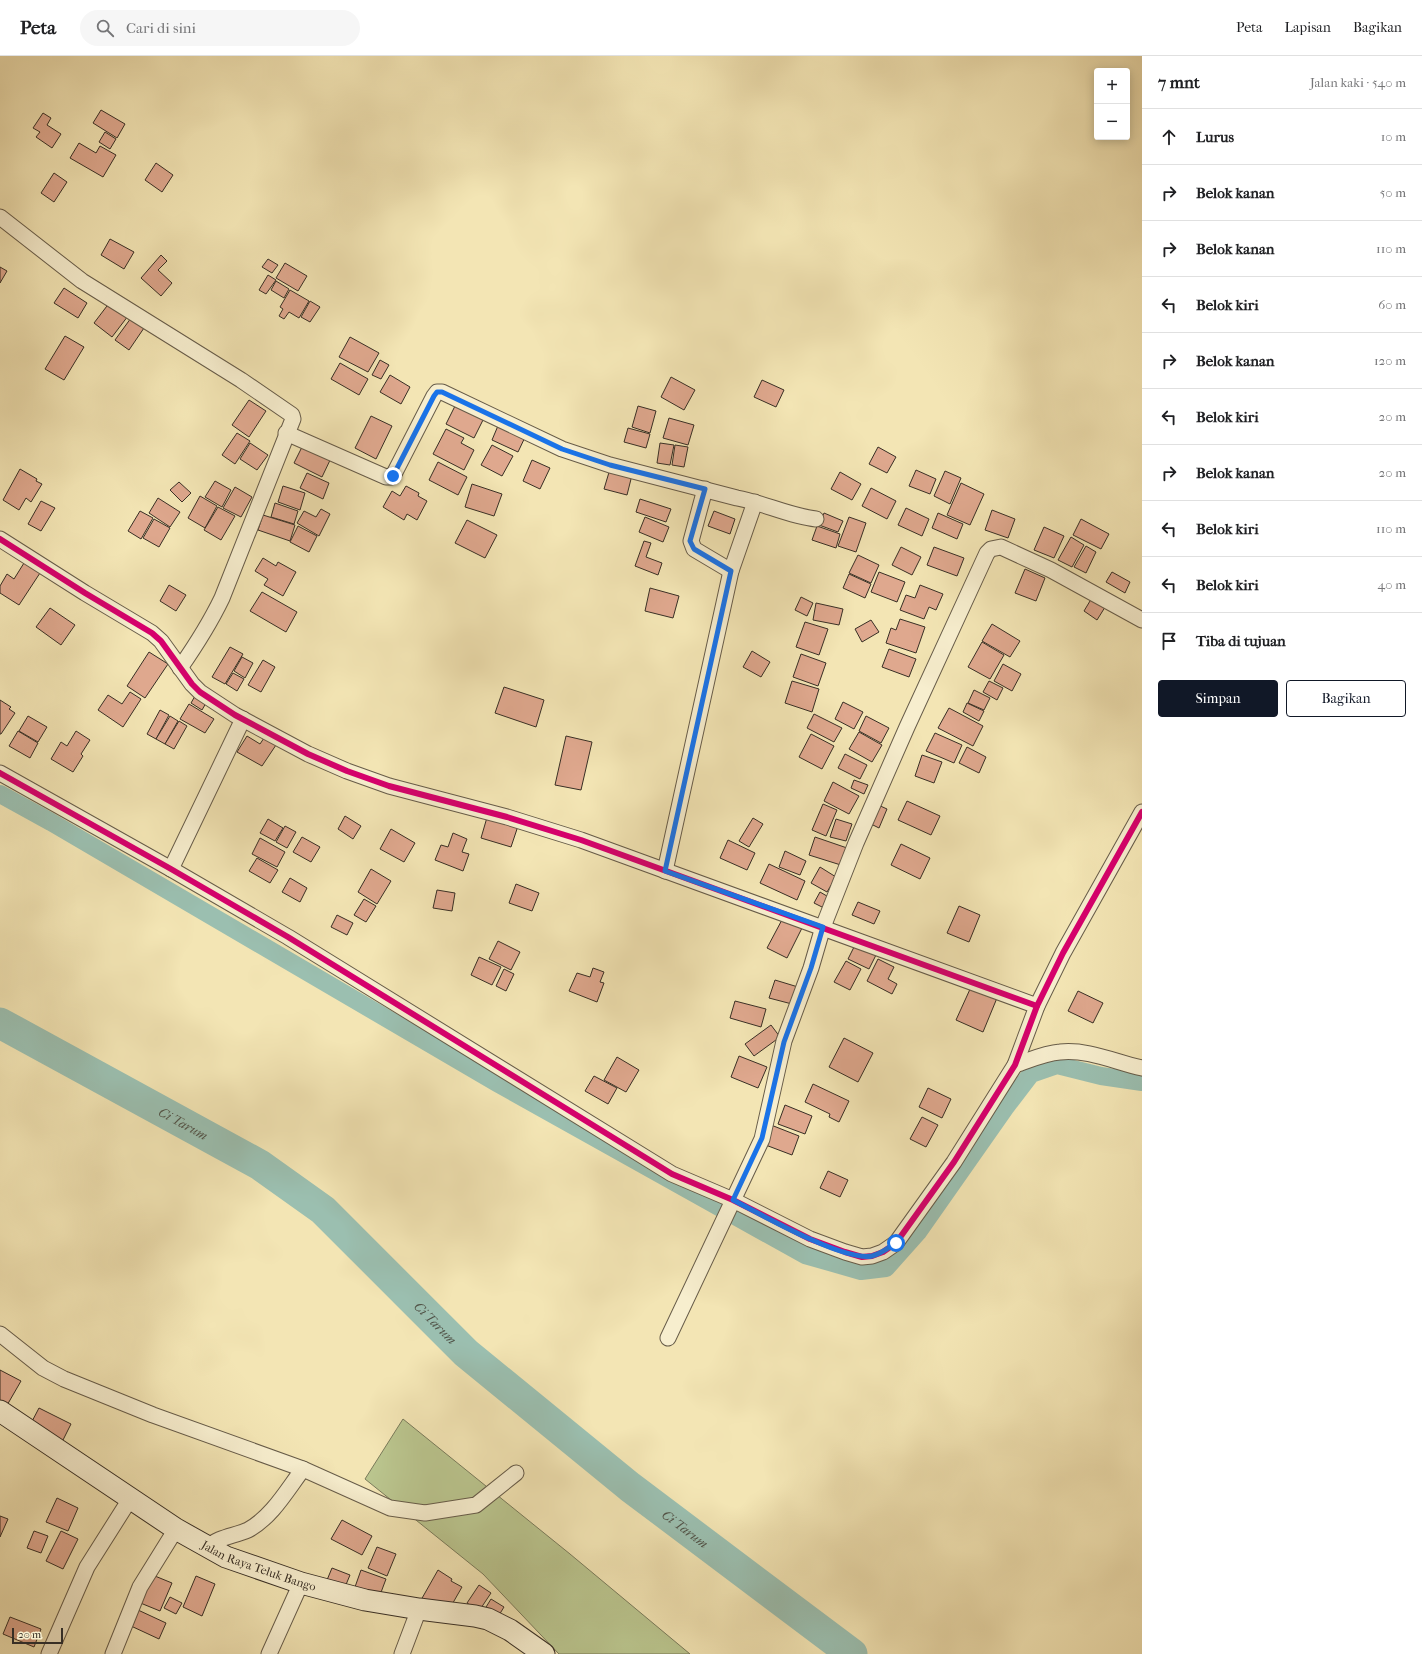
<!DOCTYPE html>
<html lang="id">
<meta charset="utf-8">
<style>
body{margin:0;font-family:"IM FELL French Canon",serif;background:#f6f6f6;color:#202124}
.controls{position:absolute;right:12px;top:12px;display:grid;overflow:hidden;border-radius:4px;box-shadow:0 2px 10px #0003}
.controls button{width:36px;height:36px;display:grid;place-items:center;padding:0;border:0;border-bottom:1px solid #e0e0e0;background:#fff;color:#202124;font:20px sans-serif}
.scale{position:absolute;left:12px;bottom:10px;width:51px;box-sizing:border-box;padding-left:4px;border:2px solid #382f25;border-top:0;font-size:11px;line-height:14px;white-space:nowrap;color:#382f25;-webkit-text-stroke:3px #f7eece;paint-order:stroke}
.stop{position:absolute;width:12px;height:12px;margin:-9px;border:3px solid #1a73e8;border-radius:50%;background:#fff}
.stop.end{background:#1a73e8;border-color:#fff;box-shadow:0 1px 4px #0008}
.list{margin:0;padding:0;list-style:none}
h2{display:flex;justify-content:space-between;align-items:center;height:52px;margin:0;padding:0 16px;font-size:17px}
h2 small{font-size:13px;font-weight:400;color:#757577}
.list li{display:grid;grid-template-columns:26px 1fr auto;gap:12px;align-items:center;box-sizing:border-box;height:56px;padding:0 16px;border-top:1px solid #e0e0e0}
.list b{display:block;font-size:15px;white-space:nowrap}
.list em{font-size:13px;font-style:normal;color:#757577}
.actions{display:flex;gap:8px;padding:12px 16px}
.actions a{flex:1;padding:9px 0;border:1px solid #111827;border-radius:4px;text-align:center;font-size:14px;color:#111827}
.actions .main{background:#111827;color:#fff}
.icon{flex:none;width:22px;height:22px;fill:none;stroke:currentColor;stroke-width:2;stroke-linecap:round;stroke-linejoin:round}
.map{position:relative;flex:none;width:1142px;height:1598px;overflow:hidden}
header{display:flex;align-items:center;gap:24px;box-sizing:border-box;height:56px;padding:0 20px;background:#fff;border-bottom:1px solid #e0e0e0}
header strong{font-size:19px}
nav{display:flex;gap:22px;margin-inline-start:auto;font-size:14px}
.search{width:280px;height:36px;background:#f6f6f6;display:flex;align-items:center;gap:10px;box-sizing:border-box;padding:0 14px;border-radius:22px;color:#757577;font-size:15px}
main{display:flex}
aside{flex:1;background:#fff}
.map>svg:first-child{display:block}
</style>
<header>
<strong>Peta</strong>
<div class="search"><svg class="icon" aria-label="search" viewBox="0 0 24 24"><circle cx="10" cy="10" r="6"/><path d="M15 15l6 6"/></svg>Cari di sini</div>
<nav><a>Peta</a><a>Lapisan</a><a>Bagikan</a></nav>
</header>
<main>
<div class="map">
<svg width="1142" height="1598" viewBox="0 0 1142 1598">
<rect width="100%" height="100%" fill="#f3e5b4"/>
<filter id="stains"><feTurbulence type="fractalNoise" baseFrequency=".005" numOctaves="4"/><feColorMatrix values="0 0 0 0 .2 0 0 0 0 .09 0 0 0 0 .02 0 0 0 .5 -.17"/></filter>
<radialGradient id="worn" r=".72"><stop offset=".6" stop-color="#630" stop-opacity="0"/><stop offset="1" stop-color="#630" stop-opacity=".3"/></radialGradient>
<polygon fill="#bac58e" stroke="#797a5a" points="403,1363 570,1498 690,1598 559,1598 483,1518 365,1423"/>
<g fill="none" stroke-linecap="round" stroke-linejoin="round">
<polyline stroke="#9bbfb0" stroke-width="18" points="0,738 51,766 497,1027 805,1199 861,1215 886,1212 918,1176 1005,1052 1031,1018 1057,1009 1101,1020 1142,1026"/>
<path stroke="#9bbfb0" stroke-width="31" id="s1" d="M0,967L260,1109L323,1154L466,1297L630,1431L852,1598"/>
</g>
<g fill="#dfa88e" stroke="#382f25">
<polygon points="101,54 125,68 117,82 93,67"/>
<polygon points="43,57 51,62 47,69 61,78 52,92 36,81 40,76 33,72"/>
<polygon points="105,76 116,83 110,93 99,86"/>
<polygon points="79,87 96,97 100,90 116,99 103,121 70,102"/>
<polygon points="156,107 173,119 162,136 145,124"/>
<polygon points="54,117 67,126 54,146 41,137"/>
<polygon points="110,183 134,196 124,213 101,199"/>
<polygon points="161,199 167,205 158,214 172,227 161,240 141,222"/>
<polygon points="268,203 278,209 272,217 262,211"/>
<polygon points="285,207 307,220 298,235 276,222"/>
<polygon points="0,211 7,215 0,227"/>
<polygon points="268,219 276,224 266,238 259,234"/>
<polygon points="276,225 289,233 284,242 271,234"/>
<polygon points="64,232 87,247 78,262 54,247"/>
<polygon points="290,234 309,245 299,262 289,256 284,263 279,260 283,253 280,251"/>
<polygon points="310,245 320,251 310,266 301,261"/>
<polygon points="110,246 128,260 112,281 94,267"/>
<polygon points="131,262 144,272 129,294 115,284"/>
<polygon points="65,280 84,291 64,324 45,313"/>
<polygon points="350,281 379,297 368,316 339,301"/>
<polygon points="380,304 389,309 381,323 372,319"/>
<polygon points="340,307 368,323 359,339 331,323"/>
<polygon points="390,319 410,331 401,348 380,336"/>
<polygon points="671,321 695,334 684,354 661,341"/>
<polygon points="762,324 784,334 776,351 754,341"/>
<polygon points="249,344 266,355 249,381 232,369"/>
<polygon points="456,348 484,362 474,382 446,368"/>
<polygon points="638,350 656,355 650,377 632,371"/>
<polygon points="371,360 392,370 376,403 355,392"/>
<polygon points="669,362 694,369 688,389 663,382"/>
<polygon points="500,365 527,377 518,396 492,384"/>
<polygon points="628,372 650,378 646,392 624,386"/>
<polygon points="446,373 464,382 461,387 474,394 464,414 433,398"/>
<polygon points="237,377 250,385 235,408 222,399"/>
<polygon points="250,387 268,399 257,414 240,403"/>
<polygon points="304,387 332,400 322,421 294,407"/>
<polygon points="660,387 674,389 670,409 657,407"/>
<polygon points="492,389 513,400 502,420 481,409"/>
<polygon points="675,389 688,391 684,411 672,409"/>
<polygon points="878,391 896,401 887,417 869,408"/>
<polygon points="532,404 550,412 540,433 523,425"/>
<polygon points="438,406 467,421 458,439 429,424"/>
<polygon points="20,413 37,423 36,425 42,428 31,446 26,442 19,454 3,444"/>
<polygon points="610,413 632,419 627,439 604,433"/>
<polygon points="916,414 936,423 930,438 909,430"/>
<polygon points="945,415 961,422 950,448 934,440"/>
<polygon points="840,416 861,428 852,444 831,433"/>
<polygon points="307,417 329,427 323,443 300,432"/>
<polygon points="215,425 231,434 222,451 205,441"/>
<polygon points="179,426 191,437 182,446 170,434"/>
<polygon points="961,427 984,438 970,469 947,459"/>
<polygon points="472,428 502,438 494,460 465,451"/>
<polygon points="283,430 305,437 300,454 278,446"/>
<polygon points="406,430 419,437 418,440 427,445 417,464 407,458 404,464 383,451 392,435 400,440"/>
<polygon points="235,431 252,441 241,461 223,452"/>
<polygon points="871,432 896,445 887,463 862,450"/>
<polygon points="200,440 217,450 205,472 188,462"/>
<polygon points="158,442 180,456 170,471 149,457"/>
<polygon points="640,443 671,453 666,466 636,456"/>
<polygon points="41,445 55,452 41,475 28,468"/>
<polygon points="275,447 298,455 294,468 271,461"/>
<polygon points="218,451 235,460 221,484 204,474"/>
<polygon points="906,452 929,463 922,480 898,469"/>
<polygon points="321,453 330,458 319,480 297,467 304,455 316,461"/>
<polygon points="992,454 1015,463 1008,482 985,474"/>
<polygon points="140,455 153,462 141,483 128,475"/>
<polygon points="714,455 735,463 730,478 708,470"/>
<polygon points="824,457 843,465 838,476 819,469"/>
<polygon points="938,457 963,468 957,483 932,472"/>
<polygon points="263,459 295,469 290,485 258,474"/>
<polygon points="645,461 669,471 663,486 639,476"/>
<polygon points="849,461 866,467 856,496 838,490"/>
<polygon points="154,463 170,472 159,491 143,482"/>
<polygon points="1081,463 1109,478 1101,493 1073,479"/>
<polygon points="467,464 497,479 485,502 455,487"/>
<polygon points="298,470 317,480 309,496 290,486"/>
<polygon points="817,470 840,478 836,492 812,484"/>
<polygon points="1044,471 1064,480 1054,502 1034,494"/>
<polygon points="1071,481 1084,489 1072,511 1058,504"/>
<polygon points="644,485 651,487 646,501 662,507 658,519 635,510"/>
<polygon points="1086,490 1096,496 1086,517 1074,511"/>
<polygon points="901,491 921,501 912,519 892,509"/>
<polygon points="934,491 964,502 957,520 927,509"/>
<polygon points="858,499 879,509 871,527 849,517"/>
<polygon points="263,502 276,510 278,506 296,516 283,540 264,529 268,523 255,515"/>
<polygon points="24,507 40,517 19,549 0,537 0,530 7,518 14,523"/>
<polygon points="1025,513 1045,522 1036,545 1015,537"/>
<polygon points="879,516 905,526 897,546 871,536"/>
<polygon points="1112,516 1130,526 1125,537 1106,526"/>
<polygon points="849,518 871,528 865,542 843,532"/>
<polygon points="169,529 186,539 176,555 160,545"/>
<polygon points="920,529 943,538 936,554 929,551 924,563 900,554 906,539 915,542"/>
<polygon points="650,532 679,540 673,562 645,555"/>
<polygon points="262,536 297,556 286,576 250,555"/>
<polygon points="1093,540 1107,548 1097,564 1084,555"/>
<polygon points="801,541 813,547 807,560 795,554"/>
<polygon points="816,547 843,553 839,569 813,564"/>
<polygon points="50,552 75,569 61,589 36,571"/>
<polygon points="900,563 925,571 916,597 886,587 891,572 896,574"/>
<polygon points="871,564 879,576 862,586 855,573"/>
<polygon points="805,566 828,573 819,599 796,591"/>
<polygon points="992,568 1020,585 1010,601 982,585"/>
<polygon points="982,586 1004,599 990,623 968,611"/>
<polygon points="230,591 243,598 225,628 212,621"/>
<polygon points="889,593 916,603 909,621 882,611"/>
<polygon points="752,595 770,606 761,621 743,611"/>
<polygon points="149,596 168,608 145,642 127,630"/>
<polygon points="801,598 826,607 818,630 793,621"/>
<polygon points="242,601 253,607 245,622 234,615"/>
<polygon points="263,604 275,611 261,636 248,629"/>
<polygon points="1003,608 1021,618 1012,635 994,625"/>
<polygon points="233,617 244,623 237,635 226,628"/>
<polygon points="792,625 819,633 812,656 785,647"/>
<polygon points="989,625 1003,632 997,644 983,636"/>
<polygon points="504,631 544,644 536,671 495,657"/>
<polygon points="974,634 990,642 984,654 968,647"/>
<polygon points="130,636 141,643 123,671 98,654 108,639 122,648"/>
<polygon points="195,640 206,647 202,654 191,647"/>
<polygon points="0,644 11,651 9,653 15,657 1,678 0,678"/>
<polygon points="843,646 863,656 854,673 835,663"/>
<polygon points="967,647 984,655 979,665 963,656"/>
<polygon points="189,648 214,663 205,677 180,663"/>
<polygon points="949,652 983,670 973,690 938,672"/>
<polygon points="160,654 169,659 156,683 147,678"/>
<polygon points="814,658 842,672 834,686 807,672"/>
<polygon points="28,660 47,671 38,686 19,675"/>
<polygon points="170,660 178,665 165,688 156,683"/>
<polygon points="866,660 889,672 881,687 859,675"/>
<polygon points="179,665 187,670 174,693 165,688"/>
<polygon points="18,675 38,687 30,702 9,690"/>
<polygon points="76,675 90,684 81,698 83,700 73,716 51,703 61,686 67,690"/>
<polygon points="859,676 882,689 872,706 849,693"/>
<polygon points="935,677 962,689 954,707 926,695"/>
<polygon points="811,678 834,690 822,713 799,701"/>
<polygon points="266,679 278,686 262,710 237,696 247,680 260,688"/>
<polygon points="566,680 592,686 581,734 555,729"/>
<polygon points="967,691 986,701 979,717 959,707"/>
<polygon points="845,698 867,709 860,723 838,712"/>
<polygon points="922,699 942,706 934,727 915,720"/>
<polygon points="854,724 868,729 864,738 851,732"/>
<polygon points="833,726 859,740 849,758 824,745"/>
<polygon points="907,745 940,760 931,779 898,764"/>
<polygon points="823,748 837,754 826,780 812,774"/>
<polygon points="876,748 887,753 879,772 867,766"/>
<polygon points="488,758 519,767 511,791 481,782"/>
<polygon points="345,760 361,770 353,783 338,773"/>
<polygon points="753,762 763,768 749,791 739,785"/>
<polygon points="268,763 283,772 275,785 260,777"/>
<polygon points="836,763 852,768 846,785 830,781"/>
<polygon points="285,770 296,776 287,792 276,786"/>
<polygon points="391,773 415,787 404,806 380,793"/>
<polygon points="453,777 467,783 462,796 469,798 463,815 435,804 441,789 448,791"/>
<polygon points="302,781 320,791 311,806 293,796"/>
<polygon points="815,781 850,793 844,810 809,799"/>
<polygon points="260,782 285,796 277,811 252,798"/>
<polygon points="728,784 755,797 747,814 720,802"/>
<polygon points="901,788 930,802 920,823 891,809"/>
<polygon points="785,795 806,805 800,819 779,811"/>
<polygon points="257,802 278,814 270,827 249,815"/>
<polygon points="769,808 805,825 797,844 760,827"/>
<polygon points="820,811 836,821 827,836 811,827"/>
<polygon points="371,813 391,825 377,848 358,836"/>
<polygon points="290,822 307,832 300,846 282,836"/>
<polygon points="516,828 539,837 532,855 509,847"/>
<polygon points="437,834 455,837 452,855 433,852"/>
<polygon points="820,836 832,843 826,853 814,847"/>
<polygon points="364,843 376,850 366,866 354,859"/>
<polygon points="858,846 880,855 874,868 852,859"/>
<polygon points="959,850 980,859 969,886 947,877"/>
<polygon points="337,859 353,867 347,879 331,871"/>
<polygon points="784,860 803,870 787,902 767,892"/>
<polygon points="498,885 520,896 511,914 489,903"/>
<polygon points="857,885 878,895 869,913 848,903"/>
<polygon points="479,901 501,911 492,929 471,919"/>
<polygon points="878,903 894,911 888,923 897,928 892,938 867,925"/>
<polygon points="846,905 861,913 850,934 834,926"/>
<polygon points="593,912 604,916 600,926 604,927 597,946 569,935 577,917 590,921"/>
<polygon points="504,913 514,918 506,935 496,930"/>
<polygon points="775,924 798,931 792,948 769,942"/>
<polygon points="971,931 997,942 983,976 956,964"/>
<polygon points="1078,935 1103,947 1093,967 1068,955"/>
<polygon points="735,945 766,953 761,971 730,962"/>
<polygon points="771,969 780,981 754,1000 745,988"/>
<polygon points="844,982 873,997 858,1026 829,1011"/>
<polygon points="739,1000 767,1011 758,1032 731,1021"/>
<polygon points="617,1001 639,1014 626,1036 604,1024"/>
<polygon points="594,1020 617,1032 608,1048 585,1035"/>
<polygon points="813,1028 849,1045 839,1066 829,1061 830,1058 805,1046"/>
<polygon points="928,1032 951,1043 942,1062 919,1051"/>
<polygon points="785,1049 812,1060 805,1078 778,1068"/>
<polygon points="922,1061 938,1069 926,1091 910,1083"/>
<polygon points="771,1069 799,1080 792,1099 763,1088"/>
<polygon points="828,1115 848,1124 840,1141 820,1132"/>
<polygon points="0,1314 21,1325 6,1351 0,1347"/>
<polygon points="39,1352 71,1368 60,1390 28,1373"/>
<polygon points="57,1442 78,1452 68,1475 46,1466"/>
<polygon points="0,1460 8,1463 0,1481"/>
<polygon points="342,1464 372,1480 362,1499 331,1483"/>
<polygon points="34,1475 48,1480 41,1497 27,1492"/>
<polygon points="61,1475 78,1483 63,1513 46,1505"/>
<polygon points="377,1491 396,1498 387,1520 368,1512"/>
<polygon points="332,1512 350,1519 345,1531 327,1524"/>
<polygon points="361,1514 386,1523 380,1539 355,1531"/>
<polygon points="438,1514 452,1523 451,1525 462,1531 450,1552 421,1544"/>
<polygon points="150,1518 172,1527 160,1555 138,1546"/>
<polygon points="196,1520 215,1528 202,1560 183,1551"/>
<polygon points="479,1529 491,1537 479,1555 467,1547"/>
<polygon points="170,1541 182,1547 176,1558 164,1552"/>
<polygon points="491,1543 504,1551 496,1564 483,1556"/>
<polygon points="138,1554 166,1567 159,1583 131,1570"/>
<polygon points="10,1561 41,1573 34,1591 3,1578"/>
</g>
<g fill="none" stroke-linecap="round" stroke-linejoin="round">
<g stroke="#675c49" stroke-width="17">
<g id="street">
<path d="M0,161L82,225L241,324L292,359L293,363L222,542C210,567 196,589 180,612"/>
<path d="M286,377L386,421H391L395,416L434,340L437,336H442L562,393L610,409L737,442C764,447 789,460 816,463"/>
<polyline points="705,433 691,485 694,493 731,515"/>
<polyline points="0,483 85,537 152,577 161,585 192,628 200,636 235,659 308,698 347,715 389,730 507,761 581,784 1037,950"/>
<polyline points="0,717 171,813 288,881 672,1118 733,1144 810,1183 845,1196 862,1201 872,1200 883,1196 896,1187 954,1106 1015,1009 1037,950 1063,897 1142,756"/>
<polyline points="171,813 243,663"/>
<polyline points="665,815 731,515 755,446"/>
<path d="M1015,1009C1030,1004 1045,997 1060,996C1088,993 1115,1006 1142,1012"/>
<polyline points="0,1278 43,1312 64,1323 153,1359 303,1413 390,1452 425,1457 476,1449 516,1417"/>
<polyline points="668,1282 762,1083 784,985 811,912 823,871 856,787 907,671 987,497 991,493 1001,491 1051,514 1142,564"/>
<path d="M208,1491C218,1481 235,1480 248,1474C272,1461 287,1434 303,1413"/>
<polyline points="49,1598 87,1511 130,1443"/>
<polyline points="113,1598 140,1531 176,1473"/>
<polyline points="269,1598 301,1527"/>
<polyline points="402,1598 419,1553"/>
</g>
</g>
<g stroke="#382f25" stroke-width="23">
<g id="secondary">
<path id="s2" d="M0,1355L176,1473L226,1501L301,1527L365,1544L419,1553L475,1560L488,1563L510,1574L544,1598"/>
</g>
</g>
<use href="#street" stroke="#f7eece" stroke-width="15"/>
<use href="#secondary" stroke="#f7eece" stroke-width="21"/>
<g stroke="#f7eece" stroke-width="8">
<g id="cycleway">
<polyline points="0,483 85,537 152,577 161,585 192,628 200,636 235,659 308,698 347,715 389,730 507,761 581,784 1037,950"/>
<polyline points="0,717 171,813 288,881 672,1118 733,1144 810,1183 845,1196 862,1201 872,1200 883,1196 896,1187 954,1106 1015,1009 1037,950 1063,897 1142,756"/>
</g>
</g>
<use href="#cycleway" stroke="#d6006c" stroke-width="6"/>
</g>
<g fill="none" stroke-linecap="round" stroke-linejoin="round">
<path stroke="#1a73e8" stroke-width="5" d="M393,420L434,340L437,336H442L562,393L610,409L705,433L690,485L694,493L731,515L665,815L823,871L811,912L784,986L762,1082L733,1144C760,1158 844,1206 872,1200C881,1198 888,1192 896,1187"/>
</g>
<g text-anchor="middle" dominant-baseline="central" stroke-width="3" stroke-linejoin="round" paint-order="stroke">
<g font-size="12" fill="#382f25" stroke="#f7eece">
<text stroke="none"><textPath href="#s2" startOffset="303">Jalan Raya Teluk Bango</textPath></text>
</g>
<g font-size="13" font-style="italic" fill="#515348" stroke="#f7eece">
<text stroke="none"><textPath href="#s1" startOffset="209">Ci Tarum</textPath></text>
<text stroke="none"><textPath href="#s1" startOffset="533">Ci Tarum</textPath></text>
<text stroke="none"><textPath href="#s1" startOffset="857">Ci Tarum</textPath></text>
</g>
</g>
<rect width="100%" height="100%" filter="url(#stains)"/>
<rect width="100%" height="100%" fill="url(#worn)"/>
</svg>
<div class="controls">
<button>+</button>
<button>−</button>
</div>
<div class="scale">20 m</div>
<div class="stop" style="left:896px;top:1187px"></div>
<div class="stop end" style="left:393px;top:420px"></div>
</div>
<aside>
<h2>7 mnt<small>Jalan kaki · 540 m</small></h2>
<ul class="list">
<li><svg class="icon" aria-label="ahead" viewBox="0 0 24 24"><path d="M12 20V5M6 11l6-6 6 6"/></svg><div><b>Lurus</b></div><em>10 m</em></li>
<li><svg class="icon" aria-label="right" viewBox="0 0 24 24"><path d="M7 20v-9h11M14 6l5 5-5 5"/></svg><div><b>Belok kanan</b></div><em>50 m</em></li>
<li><svg class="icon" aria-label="right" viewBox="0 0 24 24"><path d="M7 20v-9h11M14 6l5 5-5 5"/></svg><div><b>Belok kanan</b></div><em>110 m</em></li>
<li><svg class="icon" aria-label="left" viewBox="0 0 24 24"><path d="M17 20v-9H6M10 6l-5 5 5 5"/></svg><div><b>Belok kiri</b></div><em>60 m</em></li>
<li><svg class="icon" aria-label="right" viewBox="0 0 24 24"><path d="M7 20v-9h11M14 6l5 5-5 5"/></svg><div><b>Belok kanan</b></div><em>120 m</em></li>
<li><svg class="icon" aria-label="left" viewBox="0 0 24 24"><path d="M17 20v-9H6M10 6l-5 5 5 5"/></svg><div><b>Belok kiri</b></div><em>20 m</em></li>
<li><svg class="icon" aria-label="right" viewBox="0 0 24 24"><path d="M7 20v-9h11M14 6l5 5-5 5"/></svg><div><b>Belok kanan</b></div><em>20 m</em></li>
<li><svg class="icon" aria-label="left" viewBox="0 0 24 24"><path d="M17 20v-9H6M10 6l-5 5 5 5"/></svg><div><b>Belok kiri</b></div><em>110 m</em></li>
<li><svg class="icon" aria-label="left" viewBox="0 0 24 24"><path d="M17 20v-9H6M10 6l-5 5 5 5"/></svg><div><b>Belok kiri</b></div><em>40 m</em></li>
<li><svg class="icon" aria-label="arrive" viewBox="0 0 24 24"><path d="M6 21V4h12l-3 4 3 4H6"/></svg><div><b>Tiba di tujuan</b></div></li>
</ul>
<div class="actions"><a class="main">Simpan</a><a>Bagikan</a></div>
</aside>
</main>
